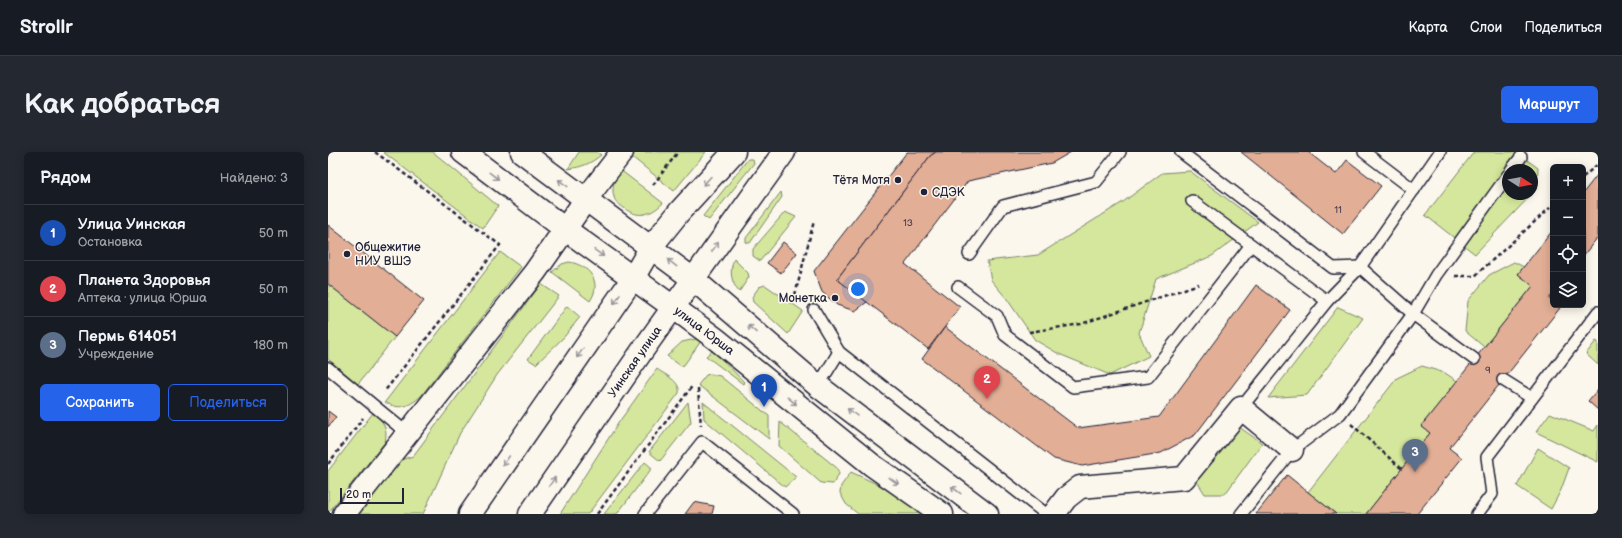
<!DOCTYPE html>
<html lang="ru">
<meta charset="utf-8">
<style>
body{margin:0;font-family:"Balsamiq Sans",sans-serif;background:#242831;color:#f1f3f6}
.controls{position:absolute;right:12px;top:12px;display:grid;overflow:hidden;border-radius:6px;box-shadow:0 2px 10px #0003}
.controls button{width:36px;height:36px;display:grid;place-items:center;padding:0;border:0;border-bottom:1px solid #363941;background:#171b24;color:#f1f3f6;font:20px sans-serif}
.compass{position:absolute;left:1174px;top:12px;width:36px;height:36px;border-radius:50%;background:#171b24;box-shadow:0 2px 10px #0003;rotate:101deg}
.scale{position:absolute;left:12px;bottom:10px;width:64px;box-sizing:border-box;padding-left:4px;border:2px solid #22223b;border-top:0;font-size:11px;line-height:14px;white-space:nowrap;color:#22223b;-webkit-text-stroke:3px #fbf7ec;paint-order:stroke}
.you{position:absolute;left:530px;top:137px;width:14px;height:14px;margin:-10px;border:3px solid #fff;border-radius:50%;background:#1a73e8;box-shadow:0 0 0 6px #1a73e833}
.badge{display:grid;place-items:center;width:26px;height:26px;border-radius:50%;background:#2563eb;color:#fff;font-size:13px;font-weight:700}
.pin{position:absolute;translate:-50% -33px;filter:drop-shadow(0 1px 2px #0008)}
.pin::after{content:'';position:absolute;top:21px;width:14px;height:12px;background:inherit;clip-path:polygon(0 0,100% 0,50% 100%)}
.list{margin:0;padding:0;list-style:none}
h2{display:flex;justify-content:space-between;align-items:center;height:52px;margin:0;padding:0 16px;font-size:17px}
h2 small{font-size:13px;font-weight:400;color:#9ea1a6}
.list li{display:grid;grid-template-columns:26px 1fr auto;gap:12px;align-items:center;box-sizing:border-box;height:56px;padding:0 16px;border-top:1px solid #363941}
.list b{display:block;font-size:15px;white-space:nowrap}
.list p{margin:0;font-size:13px;white-space:nowrap;color:#9ea1a6}
.list em{font-size:13px;font-style:normal;color:#9ea1a6}
.actions{display:flex;gap:8px;padding:12px 16px}
.actions a{flex:1;padding:9px 0;border:1px solid #2563eb;border-radius:6px;text-align:center;font-size:14px;color:#2563eb}
.actions .main{background:#2563eb;color:#fff}
.icon{flex:none;width:22px;height:22px;fill:none;stroke:currentColor;stroke-width:2;stroke-linecap:round;stroke-linejoin:round}
.map{position:relative;flex:none;width:1270px;height:362px;overflow:hidden;border-radius:6px}
header{display:flex;align-items:center;gap:24px;box-sizing:border-box;height:56px;padding:0 20px;background:#171b24;border-bottom:1px solid #363941}
header strong{font-size:19px}
nav{display:flex;gap:22px;margin-inline-start:auto;font-size:14px}
.intro{display:flex;align-items:center;justify-content:space-between;box-sizing:border-box;height:96px;padding:0 24px}
h1{margin:0;font-size:28px}
.button{padding:10px 18px;border-radius:6px;background:#2563eb;color:#fff;font-size:14px;font-weight:700}
main{display:flex;gap:24px;padding:0 24px}
aside{flex:1;background:#171b24;border-radius:6px;box-shadow:0 2px 10px #0003}
.map>svg:first-child{display:block}
</style>
<header>
<strong>Strollr</strong>
<nav><a>Карта</a><a>Слои</a><a>Поделиться</a></nav>
</header>
<div class="intro"><h1>Как добраться</h1><a class="button">Маршрут</a></div>
<main>
<aside>
<h2>Рядом<small>Найдено: 3</small></h2>
<ul class="list">
<li><span class="badge" style="background:#1a4fb4">1</span><div><b>Улица Уинская</b><p>Остановка</p></div><em>50 m</em></li>
<li><span class="badge" style="background:#e0444e">2</span><div><b>Планета Здоровья</b><p>Аптека · улица Юрша</p></div><em>50 m</em></li>
<li><span class="badge" style="background:#5c6f8a">3</span><div><b>Пермь 614051</b><p>Учреждение</p></div><em>180 m</em></li>
</ul>
<div class="actions"><a class="main">Сохранить</a><a>Поделиться</a></div>
</aside>
<div class="map">
<svg width="1270" height="362" viewBox="0 0 1270 362">
<rect width="100%" height="100%" fill="#fbf7ec"/>
<filter id="ink" filterUnits="userSpaceOnUse"><feTurbulence type="fractalNoise" baseFrequency=".025" numOctaves="2"/><feDisplacementMap in="SourceGraphic" scale="8" xChannelSelector="R" yChannelSelector="G"/><feConvolveMatrix kernelMatrix="1 2 1 2 8 2 1 2 1" color-interpolation-filters="sRGB"/></filter>
<g filter="url(#ink)">
<g fill="#d4e79c" stroke="#7b846c">
<polygon points="55,0 105,0 170,54 155,76"/>
<path d="M251,0H269L273,3C262,12 254,15 240,17Z"/>
<polygon points="308,0 378,0 346,39 304,5"/>
<polygon points="1146,0 1188,0 1210,16 1209,36 1204,42 1204,18 1180,18 1180,42 1204,42 1147,102 1097,63"/>
<polygon points="420,7 425,7 426,11 381,68 375,64"/>
<path d="M291,17L335,51C323,63 310,67 296,56C292,53 287,50 286,45C283,35 287,27 291,17Z"/>
<polygon points="862,19 930,70 884,104 828,127 811,181 821,204 782,223 731,202 707,188 679,147 663,128 659,109 710,103 795,50 834,21"/>
<polygon points="453,40 454,45 422,91 418,90 418,86"/>
<polygon points="457,60 468,65 432,109 425,104 425,97"/>
<path d="M172,100L193,115L93,244C82,254 71,259 57,250Z"/>
<path d="M406,107L420,121L421,125L411,140C403,130 401,119 406,107Z"/>
<path d="M241,110C261,113 275,130 262,149L224,120L234,112Z"/>
<polygon points="1186,110 1196,115 1190,122 1205,134 1156,195 1137,179 1140,149 1161,123"/>
<polygon points="0,132 67,185 30,232 0,207"/>
<polygon points="213,132 231,144 169,223 132,281 95,362 29,362 72,308 85,304"/>
<polygon points="437,133 475,159 460,182 425,150 424,145 431,135"/>
<polygon points="239,154 252,165 236,185 208,212 200,207"/>
<polygon points="1010,155 1035,166 979,243 940,246"/>
<polygon points="368,187 373,189 356,213 353,214 339,204 354,190"/>
<polygon points="1268,189 1270,190 1270,213 1258,202"/>
<polygon points="385,198 417,231 415,232 378,204"/>
<polygon points="1094,214 1117,221 1129,229 1093,274 1102,281 1038,362 1008,362 980,340 1069,226"/>
<path d="M329,217C337,223 353,229 351,241L260,362H232L291,270Z"/>
<polygon points="383,222 392,224 441,264 441,287 370,233 378,223"/>
<polygon points="360,250 363,270 332,309 321,300"/>
<polygon points="375,250 468,325 457,335 376,267"/>
<path d="M45,261C56,269 60,277 57,290L0,361V319Z"/>
<polygon points="1222,261 1266,279 1270,273 1270,310 1208,280"/>
<polygon points="452,270 509,316 511,322 505,332 493,331 451,294"/>
<polygon points="911,275 934,291 897,342 877,342 868,328"/>
<polygon points="1210,296 1241,316 1233,338 1223,357 1189,334"/>
<polygon points="317,310 324,316 289,362 276,362"/>
<polygon points="523,320 564,339 596,362 530,362 518,352 512,341 513,334"/>
</g>
<g fill="#e2ae95" stroke="#22223b">
<polygon points="579,0 608,0 602,4 509,127 539,150 527,159 509,153 494,140 486,119"/>
<polygon points="608,0 743,0 724,11 640,29 577,112 632,155 600,197 509,127 602,4"/>
<polygon points="913,0 980,0 1008,22 1019,8 1053,34 1015,82"/>
<polygon points="1270,22 1270,85 1255,104 1255,41"/>
<polygon points="0,73 96,149 67,185 0,132"/>
<polygon points="1225,78 1225,141 1221,147 1225,150 1225,153 1232,156 1121,296 1134,306 1089,362 1038,362 1102,281 1093,274 1205,134 1190,122"/>
<polygon points="455,90 469,101 453,121 439,111"/>
<polygon points="928,133 962,158 867,283 833,301 754,314 726,307 594,207 617,175 750,276 831,265"/>
<polygon points="1270,237 1270,258 1260,249"/>
<polygon points="0,259 8,265 0,275"/>
<polygon points="959,323 980,340 1008,362 928,362"/>
<polygon points="366,350 386,354 384,362 357,362"/>
</g>
<g fill="none" stroke-linecap="round" stroke-linejoin="round">
<g stroke="#22223b" stroke-width="14">
<g id="service">
<polyline points="853,0 1005,116 1032,115 1085,162 1146,207"/>
<polyline points="1036,0 1086,38"/>
<polyline points="1183,18 1193,5"/>
<polyline points="864,49 999,149"/>
<polyline points="641,102 675,54 768,30 792,0"/>
<polyline points="630,135 669,164 677,183 745,235 820,225 923,93"/>
<polyline points="486,158 511,200 718,362"/>
<polyline points="0,216 79,281"/>
<polyline points="1175,228 1204,246"/>
<polyline points="490,234 511,200"/>
<polyline points="913,256 999,149 1032,115 1112,0"/>
<polyline points="317,362 374,290 465,362"/>
<polyline points="913,362 964,298 1012,262 1085,162 1108,123 1180,23"/>
<polyline points="1149,362 1164,342 1159,305 1270,160"/>
</g>
</g>
<g stroke="#22223b" stroke-width="25">
<g id="minor">
<polyline points="16,362 207,120 258,47 294,0"/>
<polyline points="726,362 738,346 752,335 856,326 913,256 964,298"/>
</g>
</g>
<g stroke="#22223b" stroke-width="25">
<g id="tertiary">
<polyline points="365,127 490,234 659,362"/>
<polyline points="345,155 388,187 544,313 614,362"/>
</g>
</g>
<g stroke="#22223b" stroke-width="25">
<g id="secondary">
<polyline points="135,0 237,77 345,155"/>
<polyline points="194,0 365,127"/>
<polyline points="142,362 305,126 323,95 352,59 406,0"/>
<polyline points="202,362 314,199 456,0"/>
</g>
</g>
<g stroke="#22223b" stroke-width="2.5" stroke-dasharray="4 3" stroke-linecap="butt">
<polyline points="47,0 172,93 56,240"/>
<polyline points="1255,25 1270,12"/>
<polyline points="325,33 350,0"/>
<polyline points="1127,124 1147,124 1225,53"/>
<polyline points="467,143 486,69"/>
<polyline points="701,180 753,172 871,132"/>
<polyline points="370,237 373,274"/>
<polyline points="1023,272 1074,317"/>
<polyline points="0,312 35,266"/>
<polyline points="269,362 365,233"/>
</g>
<use href="#service" stroke="#fbf7ec" stroke-width="11"/>
<use href="#minor" stroke="#fbf7ec" stroke-width="22"/>
<use href="#tertiary" stroke="#fbf7ec" stroke-width="22"/>
<use href="#secondary" stroke="#fbf7ec" stroke-width="22"/>
</g>
<defs><path id="oneway-shaft" d="M-6 0H5M1.5-3L5.5 0L1.5 3" fill="none" stroke-width="1.6" stroke-linecap="round" stroke-linejoin="round"/></defs>
<g stroke="#99979c">
<use href="#oneway-shaft" transform="translate(166 24) rotate(37)"/>
<use href="#oneway-shaft" transform="translate(379 29) rotate(132)"/>
<use href="#oneway-shaft" transform="translate(235 31) rotate(-144)"/>
<use href="#oneway-shaft" transform="translate(387 95) rotate(-55)"/>
<use href="#oneway-shaft" transform="translate(271 101) rotate(35)"/>
<use href="#oneway-shaft" transform="translate(344 111) rotate(-142)"/>
<use href="#oneway-shaft" transform="translate(289 147) rotate(125)"/>
<use href="#oneway-shaft" transform="translate(424 177) rotate(-139)"/>
<use href="#oneway-shaft" transform="translate(252 201) rotate(125)"/>
<use href="#oneway-shaft" transform="translate(464 249) rotate(40)"/>
<use href="#oneway-shaft" transform="translate(524 260) rotate(-143)"/>
<use href="#oneway-shaft" transform="translate(178 309) rotate(124)"/>
<use href="#oneway-shaft" transform="translate(566 329) rotate(35)"/>
<use href="#oneway-shaft" transform="translate(224 330) rotate(-55)"/>
<use href="#oneway-shaft" transform="translate(628 338) rotate(-143)"/>
</g>
</g>
<g fill="#22223b" stroke="#fbf7ec" stroke-width="1.5">
<circle cx="570" cy="28" r="4"/>
<circle cx="596" cy="40" r="4"/>
<circle cx="19" cy="102" r="4"/>
<circle cx="507" cy="146" r="4"/>
</g>
<g text-anchor="middle" dominant-baseline="central" stroke-width="3" stroke-linejoin="round" paint-order="stroke">
<g font-size="10" fill="#524552">
<text x="1010" y="58">11</text>
<text x="580" y="71">13</text>
<text x="1160" y="218">9</text>
</g>
<g font-size="12" fill="#22223b" stroke="#fbf7ec" text-anchor="end">
<text x="562" y="28">Тётя Мотя</text>
<text x="604" y="40" text-anchor="start">СДЭК</text>
<text x="27" y="95" text-anchor="start">Общежитие<tspan x="27" dy="14">НИУ ВШЭ</tspan></text>
<text x="499" y="146">Монетка</text>
</g>
<g font-size="12" fill="#22223b" stroke="#fbf7ec">
<text transform="translate(376 179) rotate(37)">улица Юрша</text>
<text transform="translate(307 210) rotate(-55)">Уинская улица</text>
</g>
</g>
</svg>
<div class="controls">
<button>+</button>
<button>−</button>
<button><svg class="icon" aria-label="locate" viewBox="0 0 24 24"><circle cx="12" cy="12" r="6"/><path d="M12 2v4M12 18v4M2 12h4M18 12h4"/></svg></button>
<button><svg class="icon" aria-label="layers" viewBox="0 0 24 24"><path d="M12 4l9 5-9 5-9-5zM3 14l9 5 9-5"/></svg></button>
</div>
<svg class="compass" viewBox="-18 -18 36 36"><path d="M0-13l5 13h-10z" fill="#e53935"/><path d="M0 13l5-13h-10z" fill="#9ea1a6"/></svg>
<div class="scale">20 m</div>
<div class="you"></div>
<div class="pin badge" style="left:436px;top:255px;background:#1a4fb4">1</div>
<div class="pin badge" style="left:659px;top:247px;background:#e0444e">2</div>
<div class="pin badge" style="left:1087px;top:320px;background:#5c6f8a">3</div>
</div>
</main>
